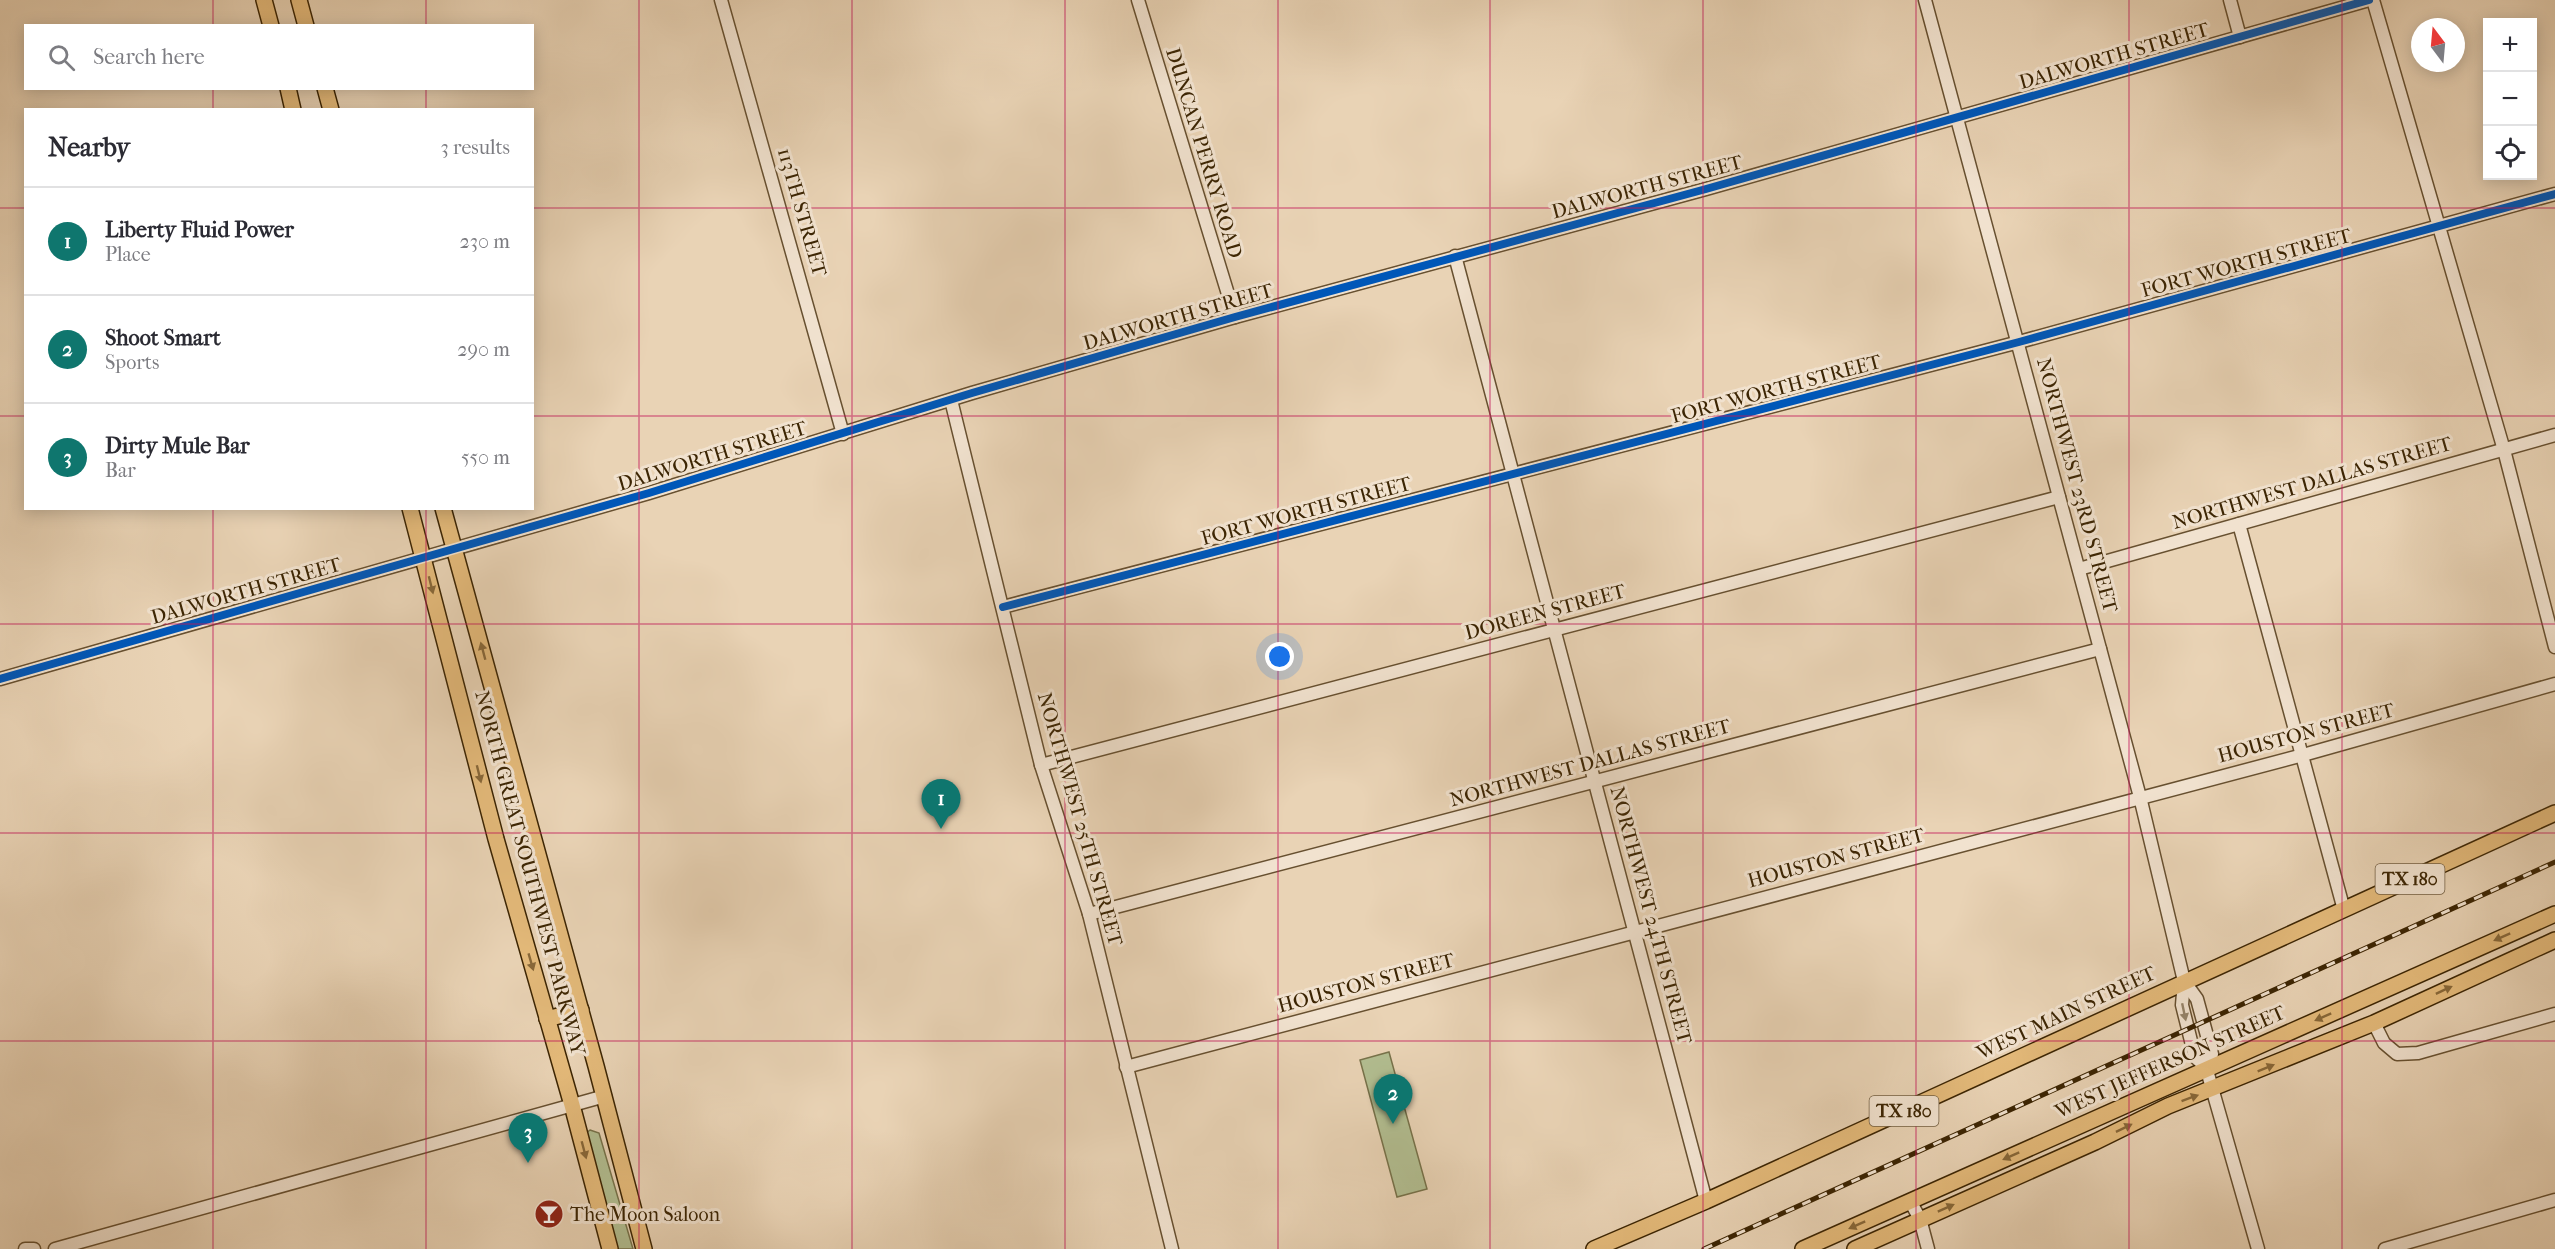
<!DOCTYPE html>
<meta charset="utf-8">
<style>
body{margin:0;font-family:"IM FELL French Canon",serif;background:#f7f7f7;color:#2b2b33}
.controls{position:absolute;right:18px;top:18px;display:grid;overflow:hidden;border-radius:0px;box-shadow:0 3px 15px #0003}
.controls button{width:54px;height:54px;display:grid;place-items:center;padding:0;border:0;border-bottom:2px solid #e1e1e2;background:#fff;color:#2b2b33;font:30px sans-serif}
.compass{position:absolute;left:2411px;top:18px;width:54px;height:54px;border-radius:50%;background:#fff;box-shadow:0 3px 15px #0003;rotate:344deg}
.you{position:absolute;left:1280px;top:657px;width:21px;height:21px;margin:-15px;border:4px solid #fff;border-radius:50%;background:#1a73e8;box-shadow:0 0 0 9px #1a73e833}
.badge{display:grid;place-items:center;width:39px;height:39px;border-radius:50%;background:#0f766e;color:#fff;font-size:20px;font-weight:700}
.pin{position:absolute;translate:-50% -50px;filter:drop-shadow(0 2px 3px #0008)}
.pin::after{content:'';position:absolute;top:32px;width:21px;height:18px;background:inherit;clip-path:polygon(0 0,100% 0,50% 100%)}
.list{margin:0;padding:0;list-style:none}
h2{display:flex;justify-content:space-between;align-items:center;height:78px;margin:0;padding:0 24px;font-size:26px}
h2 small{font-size:20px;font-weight:400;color:#7c7c81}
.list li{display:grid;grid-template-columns:39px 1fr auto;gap:18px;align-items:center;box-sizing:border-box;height:108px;padding:0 24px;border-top:2px solid #e1e1e2}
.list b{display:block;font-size:22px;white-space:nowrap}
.list p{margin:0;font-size:20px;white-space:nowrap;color:#7c7c81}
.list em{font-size:20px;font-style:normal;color:#7c7c81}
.icon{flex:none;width:33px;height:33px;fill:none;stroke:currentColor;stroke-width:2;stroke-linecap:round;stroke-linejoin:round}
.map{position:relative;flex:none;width:2555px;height:1249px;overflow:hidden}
.search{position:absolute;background:#fff;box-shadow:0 3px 15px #0003;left:24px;top:24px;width:510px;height:66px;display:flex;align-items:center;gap:15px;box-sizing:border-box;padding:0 21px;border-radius:0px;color:#7c7c81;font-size:22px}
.panel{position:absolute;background:#fff;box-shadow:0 3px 15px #0003;left:24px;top:108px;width:510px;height:402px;border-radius:0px}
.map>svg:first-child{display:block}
</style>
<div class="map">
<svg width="2555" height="1249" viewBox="0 0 2555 1249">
<rect width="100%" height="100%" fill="#e9d3b5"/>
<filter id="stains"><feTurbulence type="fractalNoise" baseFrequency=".00333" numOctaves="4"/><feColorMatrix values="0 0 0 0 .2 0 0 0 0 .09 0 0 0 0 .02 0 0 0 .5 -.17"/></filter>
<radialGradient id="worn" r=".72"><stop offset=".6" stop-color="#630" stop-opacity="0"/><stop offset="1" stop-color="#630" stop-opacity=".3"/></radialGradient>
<g fill="#b2be91" stroke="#77724a" stroke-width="1.5">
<polygon points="1389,1052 1427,1189 1397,1197 1360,1060"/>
<polygon points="590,1130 599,1133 633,1249 615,1249 585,1134"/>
</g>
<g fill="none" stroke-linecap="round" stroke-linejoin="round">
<g stroke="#675030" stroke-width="15">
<g id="minor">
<polyline points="721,0 843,434"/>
<polyline points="1138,0 1235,317"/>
<polyline points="1925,0 2140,797 2184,981 2182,1005 2195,1057 2206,1067 2258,1249"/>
<polyline points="2230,0 2240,37"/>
<polyline points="2373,0 2504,450 2555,647"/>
<polyline points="1455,256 1706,1201"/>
<polyline points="951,400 1041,765 1089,914 1172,1249"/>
<polyline points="2239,524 2344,910"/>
<polyline points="2079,569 2555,435"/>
<polyline points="1003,607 2019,342 2555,194"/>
<polyline points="0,679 649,493 972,393 1235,317 1706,189 2369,0"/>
<polyline points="1041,765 2059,497"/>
<polyline points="1089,914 2100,649"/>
<polyline points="2184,981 2197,999 2212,1054 2206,1067"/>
<polyline points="2374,1023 2384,1043 2397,1054 2418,1053 2555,1014"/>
<polyline points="1126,1067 2303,755 2555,684"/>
<polyline points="1910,1201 1920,1219 1928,1249"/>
<polyline points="25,1249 34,1249"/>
<polyline points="55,1249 605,1096"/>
<polyline points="2385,1249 2555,1200"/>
</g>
</g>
<g stroke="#3c2503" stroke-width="18">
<g id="major">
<polyline points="264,0 271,26"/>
<polyline points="299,0 306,26"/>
<polyline points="288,88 293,110"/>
<polyline points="325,88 331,110"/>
<polyline points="410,508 496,839 572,1105 610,1249"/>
<polyline points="443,508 596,1066 644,1249"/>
<polyline points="547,1019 581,1010"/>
<polyline points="1594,1249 1706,1201 2555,813"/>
<polyline points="1803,1249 2555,914"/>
<polyline points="1855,1249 2095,1142 2168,1106 2374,1023 2555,940"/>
</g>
</g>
<use href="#minor" stroke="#f1e2cf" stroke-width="12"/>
<use href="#major" stroke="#e4ba7a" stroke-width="15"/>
<g stroke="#3c2503" stroke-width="5">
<polyline id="rail" points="1704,1249 2555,862"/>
</g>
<use href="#rail" stroke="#f1e2cf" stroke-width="3" stroke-dasharray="9" stroke-linecap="butt"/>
<g stroke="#f1e2cf" stroke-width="11">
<g id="cycleway">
<polyline points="1003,607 2019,342 2555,194"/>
<polyline points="0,679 649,493 972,393 1235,317 1706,189 2369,0"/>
</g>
</g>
<use href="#cycleway" stroke="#0057b8" stroke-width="8"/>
</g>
<defs><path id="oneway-solid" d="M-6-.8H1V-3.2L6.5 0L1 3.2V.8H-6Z" transform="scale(1.5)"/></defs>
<g fill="#886839">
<use href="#oneway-solid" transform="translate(431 585) rotate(76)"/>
<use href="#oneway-solid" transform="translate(483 651) rotate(-105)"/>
<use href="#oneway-solid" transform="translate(479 774) rotate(76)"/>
<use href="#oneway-solid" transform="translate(2502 937) rotate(156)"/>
<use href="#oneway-solid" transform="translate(531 962) rotate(74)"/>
<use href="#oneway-solid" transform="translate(2444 990) rotate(-25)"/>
<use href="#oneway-solid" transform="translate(2323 1017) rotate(156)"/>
<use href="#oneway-solid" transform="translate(2266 1068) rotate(-22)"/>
<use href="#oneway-solid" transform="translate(2190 1098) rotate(-20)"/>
<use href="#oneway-solid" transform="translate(2124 1128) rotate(-26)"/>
<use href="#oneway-solid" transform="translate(584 1150) rotate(75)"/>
<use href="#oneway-solid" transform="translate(2011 1156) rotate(156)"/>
<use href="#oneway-solid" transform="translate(1946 1208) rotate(-24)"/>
<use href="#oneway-solid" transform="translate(1857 1225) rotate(156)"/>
</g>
<use fill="#968469" href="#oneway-solid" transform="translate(2184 1012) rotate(78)"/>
<path fill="none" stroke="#c2185b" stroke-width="1.5" stroke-opacity="0.55" d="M213,0V26M426,0V26M639,0V1249M852,0V1249M1065,0V1249M1278,0V1249M1490,0V1249M1703,0V1249M1916,0V1249M2129,0V1249M2342,0V1249M213,88V110M426,88V110M0,208H26M532,208H2555M0,416H26M532,416H2555M213,508V1249M426,508V1249M0,624H2555M0,833H2555M0,1041H2555"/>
<defs>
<g id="bar-disc" transform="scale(1.5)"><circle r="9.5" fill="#8f2418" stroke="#f1e2cf"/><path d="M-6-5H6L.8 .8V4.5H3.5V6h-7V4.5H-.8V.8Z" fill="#fff"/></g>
</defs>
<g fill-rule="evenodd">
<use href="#bar-disc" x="549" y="1214"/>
</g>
<g text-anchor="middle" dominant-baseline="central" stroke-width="6" stroke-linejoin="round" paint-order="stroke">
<g fill="#f1e2cf" stroke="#725e40" stroke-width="1.5">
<rect x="2375.5" y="864" width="69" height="30" rx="4.5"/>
<rect x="1869.5" y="1096" width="69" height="30" rx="4.5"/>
</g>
<g font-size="18" font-weight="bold" fill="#3c2503">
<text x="2410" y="879">TX 180</text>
<text x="1904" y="1111">TX 180</text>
</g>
<g font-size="20" fill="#3c2503" stroke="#f1e2cf">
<text transform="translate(2114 56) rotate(-16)">DALWORTH STREET</text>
<text transform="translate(1204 153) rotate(73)">DUNCAN PERRY ROAD</text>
<text transform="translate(1647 187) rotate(-15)">DALWORTH STREET</text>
<text transform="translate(802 212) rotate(74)">113TH STREET</text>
<text transform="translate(2246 263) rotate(-15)">FORT WORTH STREET</text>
<text transform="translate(1178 317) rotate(-16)">DALWORTH STREET</text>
<text transform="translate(1776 389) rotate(-15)">FORT WORTH STREET</text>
<text transform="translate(712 456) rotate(-17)">DALWORTH STREET</text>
<text transform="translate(2312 483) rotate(-16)">NORTHWEST DALLAS STREET</text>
<text transform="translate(2077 485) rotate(75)">NORTHWEST 23RD STREET</text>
<text transform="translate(1306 511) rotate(-15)">FORT WORTH STREET</text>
<text transform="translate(246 591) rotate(-16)">DALWORTH STREET</text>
<text transform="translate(1545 612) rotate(-15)">DOREEN STREET</text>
<text transform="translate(2306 733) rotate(-15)">HOUSTON STREET</text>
<text transform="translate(1590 763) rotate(-15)">NORTHWEST DALLAS STREET</text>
<text transform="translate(1080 819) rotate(74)">NORTHWEST 25TH STREET</text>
<text transform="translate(1836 858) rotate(-15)">HOUSTON STREET</text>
<text transform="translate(530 873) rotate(75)">NORTH GREAT SOUTHWEST PARKWAY</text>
<text transform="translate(1651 915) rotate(75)">NORTHWEST 24TH STREET</text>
<text transform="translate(1366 983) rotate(-15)">HOUSTON STREET</text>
<text transform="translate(2066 1013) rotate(-25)">WEST MAIN STREET</text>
<text transform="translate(2170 1062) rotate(-24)">WEST JEFFERSON STREET</text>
</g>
<g font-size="20" fill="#3c2503" stroke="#f1e2cf" text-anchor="start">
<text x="570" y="1214">The Moon Saloon</text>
</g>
</g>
<rect width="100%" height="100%" filter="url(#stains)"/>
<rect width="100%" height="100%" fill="url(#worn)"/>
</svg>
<div class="controls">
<button>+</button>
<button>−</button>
<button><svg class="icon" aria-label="locate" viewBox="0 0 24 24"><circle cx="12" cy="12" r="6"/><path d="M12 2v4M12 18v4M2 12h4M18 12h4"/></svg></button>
</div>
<svg class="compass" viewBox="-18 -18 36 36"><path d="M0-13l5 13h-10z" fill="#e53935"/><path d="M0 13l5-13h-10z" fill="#7c7c81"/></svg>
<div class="you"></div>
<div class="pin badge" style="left:941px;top:829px">1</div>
<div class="pin badge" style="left:1393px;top:1124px">2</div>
<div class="pin badge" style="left:528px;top:1163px">3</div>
<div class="search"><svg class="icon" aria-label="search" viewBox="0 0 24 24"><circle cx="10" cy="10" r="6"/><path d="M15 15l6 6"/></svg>Search here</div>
<section class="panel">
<h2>Nearby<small>3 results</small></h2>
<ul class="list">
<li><span class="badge">1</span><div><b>Liberty Fluid Power</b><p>Place</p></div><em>230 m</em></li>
<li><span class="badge">2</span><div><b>Shoot Smart</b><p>Sports</p></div><em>290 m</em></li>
<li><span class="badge">3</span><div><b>Dirty Mule Bar</b><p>Bar</p></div><em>550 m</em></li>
</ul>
</section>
</div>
